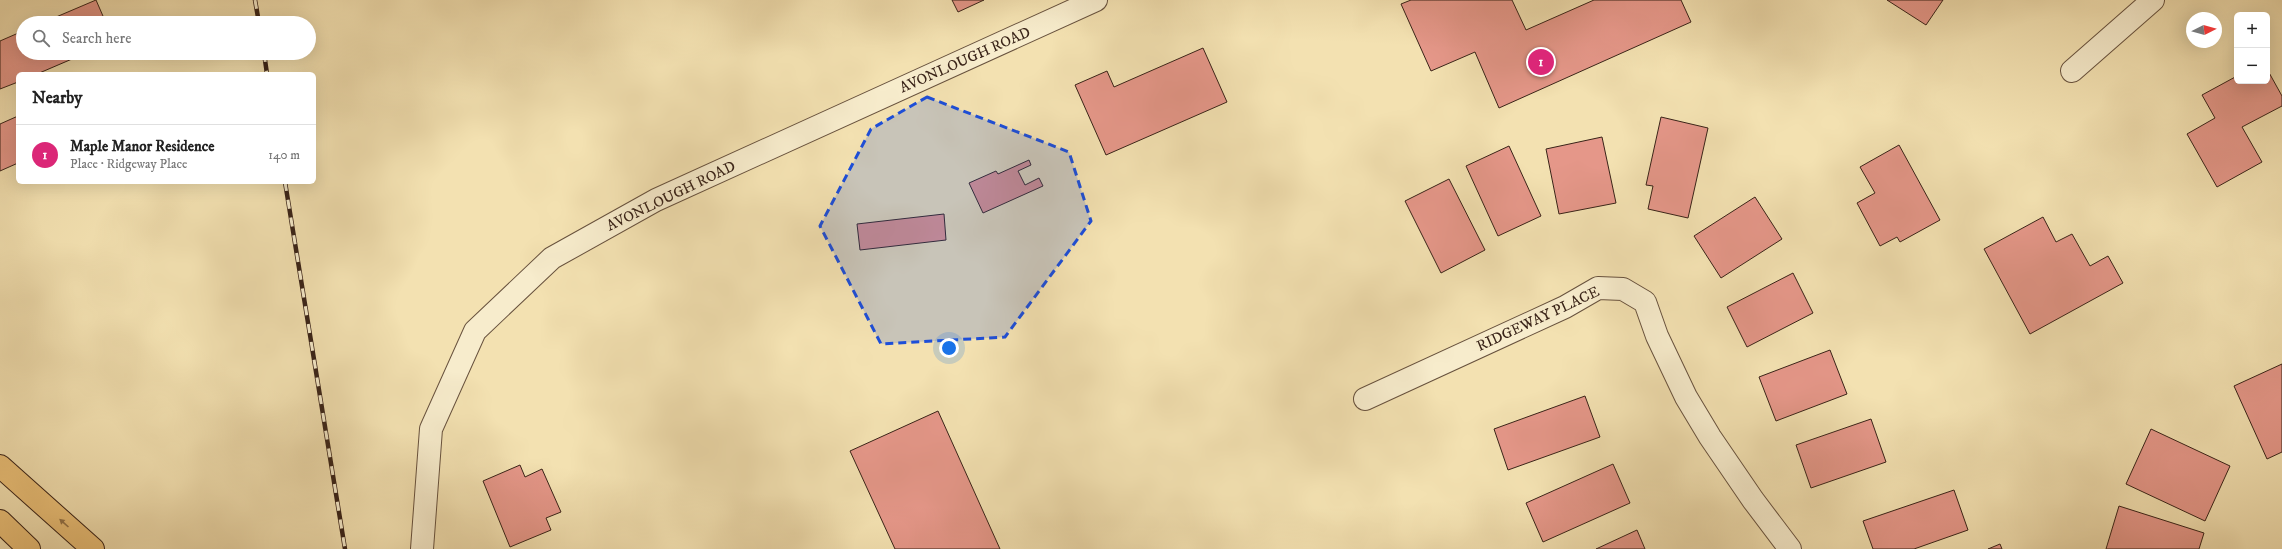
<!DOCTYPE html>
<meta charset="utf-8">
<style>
body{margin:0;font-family:"IM FELL DW Pica",serif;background:#f2f2f2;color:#222}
.controls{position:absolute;right:12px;top:12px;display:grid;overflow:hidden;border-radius:6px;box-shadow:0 4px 16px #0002}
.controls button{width:36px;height:36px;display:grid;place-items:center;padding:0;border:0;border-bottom:1px solid #e0e0e0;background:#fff;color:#222;font:20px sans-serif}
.compass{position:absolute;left:2186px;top:12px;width:36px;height:36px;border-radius:50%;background:#fff;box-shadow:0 4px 16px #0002;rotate:84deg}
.you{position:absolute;left:949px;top:348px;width:14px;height:14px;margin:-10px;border:3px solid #fff;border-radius:50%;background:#1a73e8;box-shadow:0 0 0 6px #1a73e833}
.badge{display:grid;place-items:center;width:26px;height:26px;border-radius:50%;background:#db2777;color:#fff;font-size:13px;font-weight:700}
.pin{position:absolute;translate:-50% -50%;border:2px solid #fff;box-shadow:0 1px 4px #0006}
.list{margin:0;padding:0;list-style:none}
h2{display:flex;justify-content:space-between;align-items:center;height:52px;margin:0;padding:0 16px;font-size:17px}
h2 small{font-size:13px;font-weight:400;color:#767676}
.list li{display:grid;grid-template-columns:26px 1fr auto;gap:12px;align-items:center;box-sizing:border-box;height:60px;padding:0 16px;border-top:1px solid #e0e0e0}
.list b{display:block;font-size:15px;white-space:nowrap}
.list p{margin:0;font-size:13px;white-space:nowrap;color:#767676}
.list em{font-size:13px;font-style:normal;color:#767676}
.icon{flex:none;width:22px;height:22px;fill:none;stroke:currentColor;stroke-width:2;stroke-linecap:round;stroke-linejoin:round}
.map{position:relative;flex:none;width:2282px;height:549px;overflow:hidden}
.search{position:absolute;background:#fff;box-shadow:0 4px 16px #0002;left:16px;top:16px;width:300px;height:44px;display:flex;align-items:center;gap:10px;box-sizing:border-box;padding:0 14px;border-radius:22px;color:#767676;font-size:15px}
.panel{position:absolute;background:#fff;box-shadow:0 4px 16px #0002;left:16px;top:72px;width:300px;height:112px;border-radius:6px}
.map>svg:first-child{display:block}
</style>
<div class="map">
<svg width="2282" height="549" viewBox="0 0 2282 549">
<rect width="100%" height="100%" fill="#f3e1b1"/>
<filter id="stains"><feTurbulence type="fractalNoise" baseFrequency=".005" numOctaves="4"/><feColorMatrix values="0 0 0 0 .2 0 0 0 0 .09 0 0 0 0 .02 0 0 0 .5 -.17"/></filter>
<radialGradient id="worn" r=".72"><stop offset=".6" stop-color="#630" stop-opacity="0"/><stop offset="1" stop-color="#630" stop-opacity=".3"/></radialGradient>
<g fill="#e59789" stroke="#392318">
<polygon points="96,0 106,23 42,23"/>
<polygon points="952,0 984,0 958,12"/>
<polygon points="1411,0 1512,0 1526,30 1594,0 1681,0 1691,22 1499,108 1475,52 1431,71 1401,4"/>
<polygon points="1887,0 1943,0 1926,25"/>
<polygon points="23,31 23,53 86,53 37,74 18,74 18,82 0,89 0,41"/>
<polygon points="1203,48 1227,102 1106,155 1075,85 1107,71 1114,87"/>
<polygon points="2267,69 2282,96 2282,106 2242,127 2262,162 2217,187 2187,134 2215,118 2202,95 2237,76 2237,81 2267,81"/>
<polygon points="18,116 18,163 0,171 0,124"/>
<polygon points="1661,117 1708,128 1688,218 1648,209 1653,186 1646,185"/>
<polygon points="1602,137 1616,203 1559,214 1546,149"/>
<polygon points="1899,145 1940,220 1900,242 1897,237 1880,246 1857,203 1875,193 1860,167"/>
<polygon points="1509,146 1541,216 1498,236 1466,166"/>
<polygon points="1029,160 1031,165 1018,171 1025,185 1039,178 1043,186 983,213 969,183 996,171 998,174"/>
<polygon points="1449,179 1485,250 1441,273 1405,201"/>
<polygon points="1755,197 1782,239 1721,278 1694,236"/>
<polygon points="944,214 946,240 860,250 857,224"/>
<polygon points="2043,217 2056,242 2072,234 2090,266 2108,256 2123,283 2030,334 1984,249"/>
<polygon points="1793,273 1813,313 1747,347 1727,307"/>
<polygon points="1830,350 1847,394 1776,421 1759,377"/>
<polygon points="2282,364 2282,452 2267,459 2234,386"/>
<polygon points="1585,396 1600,437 1508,470 1494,429"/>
<polygon points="938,411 1000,549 895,549 850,451"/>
<polygon points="1871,419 1886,462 1811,488 1796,445"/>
<polygon points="2151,429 2230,466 2205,521 2126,484"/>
<polygon points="1613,464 1630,503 1543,542 1526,503"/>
<polygon points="520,465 525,477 542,469 561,512 546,518 551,530 510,547 483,481"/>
<polygon points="1954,490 1968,530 1914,549 1873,549 1863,521"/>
<polygon points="2119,506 2204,533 2199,549 2106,549"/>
<polygon points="1637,530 1645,549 1596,549"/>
<polygon points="2000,544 2002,549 1988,549"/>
</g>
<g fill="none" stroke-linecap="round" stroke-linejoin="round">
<g stroke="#68523e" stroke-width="24">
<g id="minor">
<polyline points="2072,71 2153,0"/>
<polyline points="1365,399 1565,307 1598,288 1623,289 1645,302 1657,336 1686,397 1710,437 1753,500 1790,549"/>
</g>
</g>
<g stroke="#68523e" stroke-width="24">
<polyline id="tertiary" points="422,549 431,429 475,331 552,258 656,200 1096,0"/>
</g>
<g stroke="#392318" stroke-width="24">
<g id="primary">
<polyline points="0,466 93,549"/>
<polyline points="0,521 29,549"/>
</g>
</g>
<use href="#minor" stroke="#f7eccc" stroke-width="22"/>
<use href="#tertiary" stroke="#f7eccc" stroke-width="22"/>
<use href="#primary" stroke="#eac078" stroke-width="22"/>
<g stroke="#392318" stroke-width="4.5">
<g id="rail">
<polyline points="255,0 259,23"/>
<polyline points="264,53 267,74"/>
<polyline points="285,182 345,549"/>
</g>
</g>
<use href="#rail" stroke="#f7eccc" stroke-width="3" stroke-dasharray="9" stroke-linecap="butt"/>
</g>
<defs><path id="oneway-solid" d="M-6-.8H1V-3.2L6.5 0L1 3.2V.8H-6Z"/></defs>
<use fill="#927248" href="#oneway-solid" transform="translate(64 523) rotate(-138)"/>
<path fill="#1d4ed8" fill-opacity="0.2" stroke="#1d4ed8" stroke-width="3" stroke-dasharray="8 5" stroke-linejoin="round" d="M927,97L1069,152L1091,221L1005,337L881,344L820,226L871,129Z"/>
<g text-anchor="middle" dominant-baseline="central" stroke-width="3" stroke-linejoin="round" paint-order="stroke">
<g font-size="15" fill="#392318" stroke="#f7eccc">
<text transform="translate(965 60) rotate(-24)">AVONLOUGH ROAD</text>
<text transform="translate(671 196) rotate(-26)">AVONLOUGH ROAD</text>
<text transform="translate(1538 319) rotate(-25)">RIDGEWAY PLACE</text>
</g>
</g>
<rect width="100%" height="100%" filter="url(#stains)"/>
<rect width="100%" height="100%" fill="url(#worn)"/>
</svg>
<div class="controls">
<button>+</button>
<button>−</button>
</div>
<svg class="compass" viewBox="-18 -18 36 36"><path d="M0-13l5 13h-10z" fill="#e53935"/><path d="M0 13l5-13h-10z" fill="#767676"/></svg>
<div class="you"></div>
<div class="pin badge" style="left:1541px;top:62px">1</div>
<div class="search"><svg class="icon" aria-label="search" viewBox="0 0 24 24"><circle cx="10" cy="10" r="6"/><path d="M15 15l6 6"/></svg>Search here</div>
<section class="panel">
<h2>Nearby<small></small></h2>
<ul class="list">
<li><span class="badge">1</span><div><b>Maple Manor Residence</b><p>Place · Ridgeway Place</p></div><em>140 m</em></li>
</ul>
</section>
</div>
